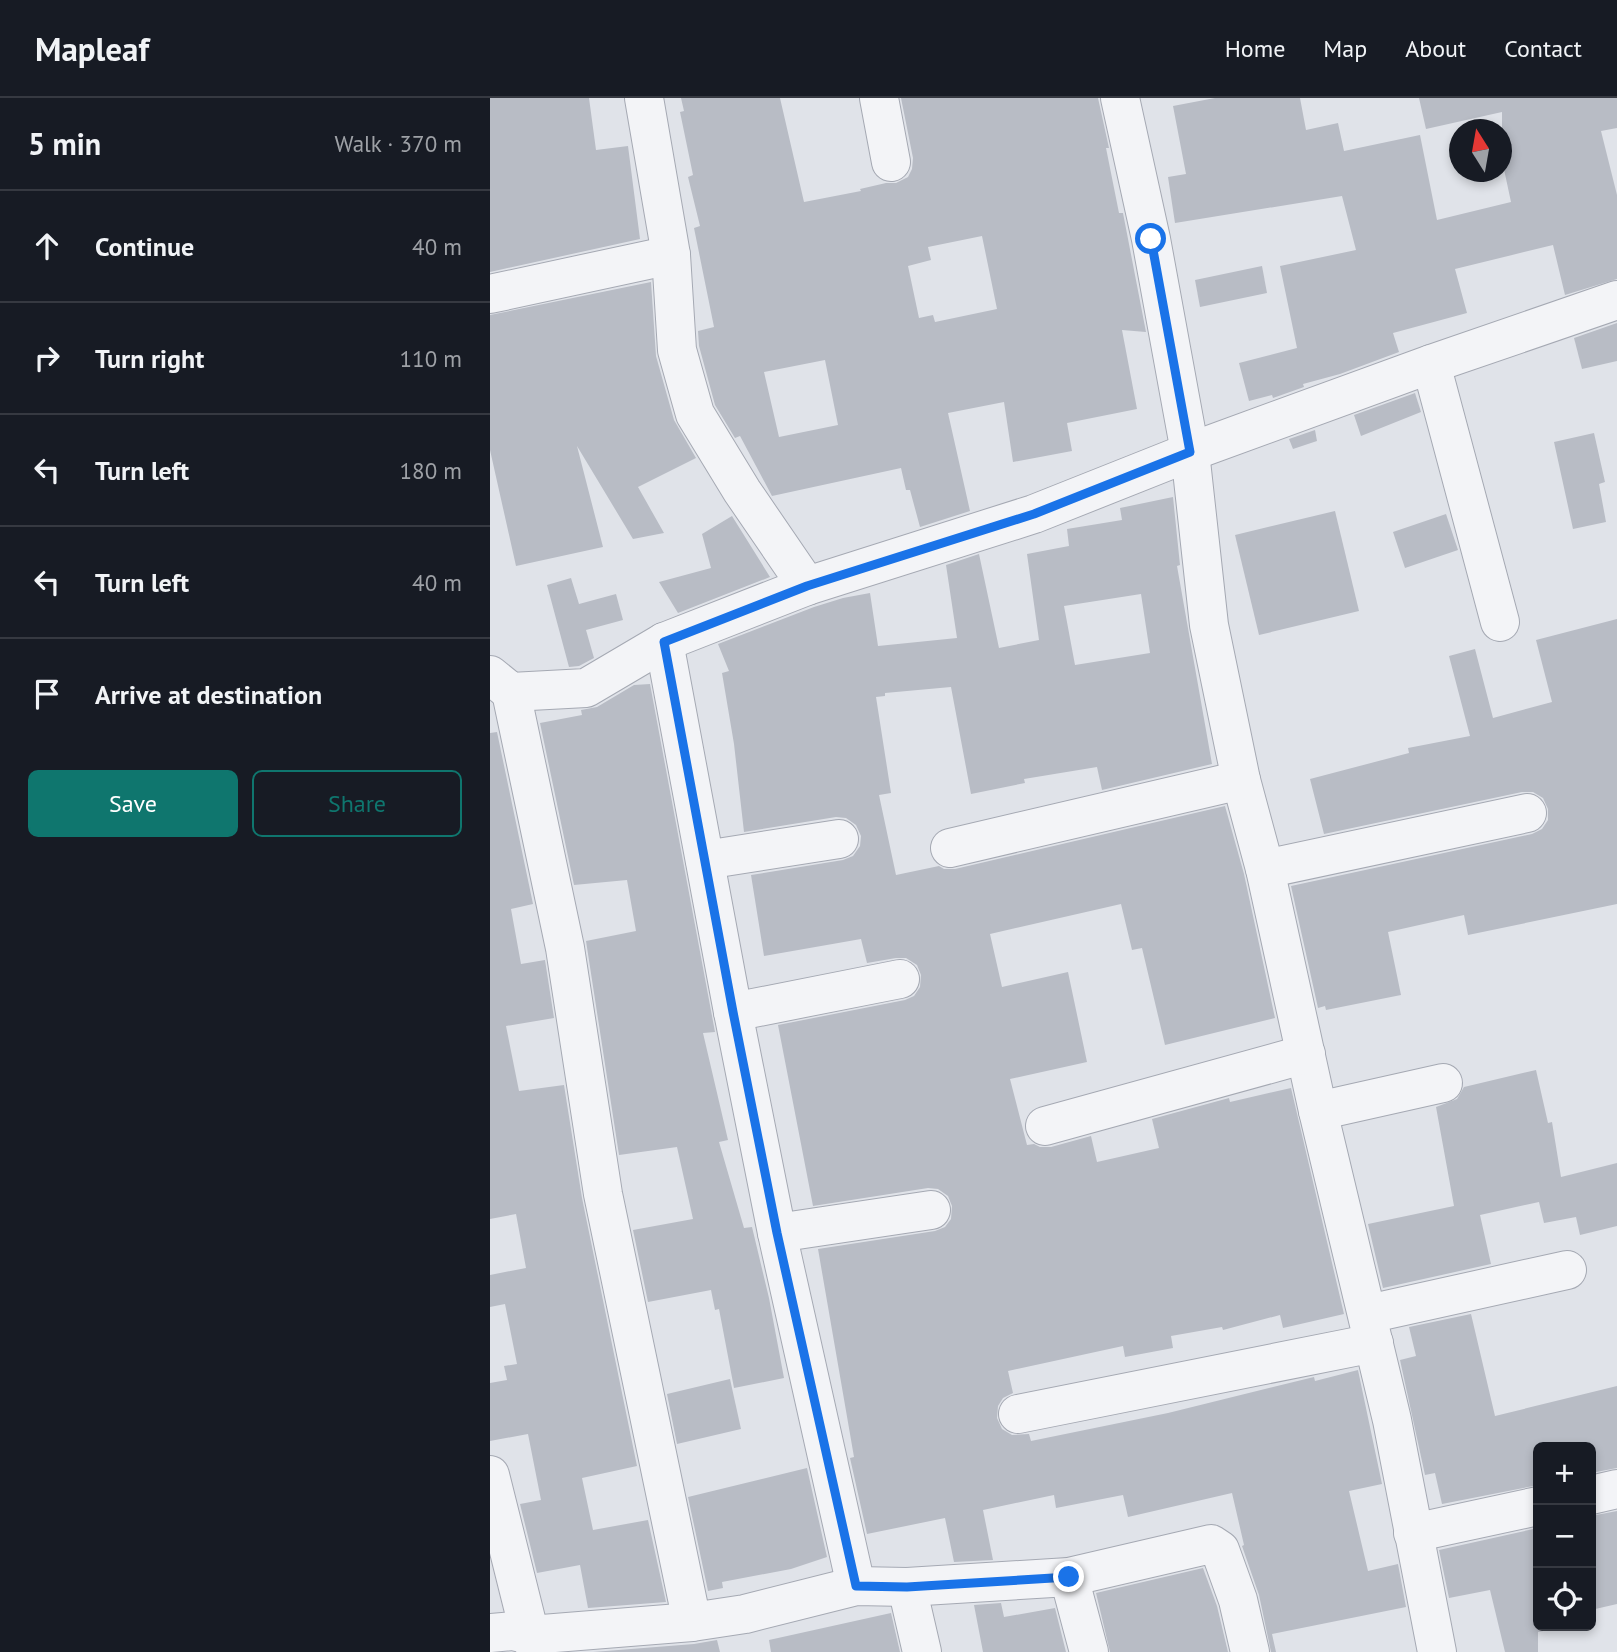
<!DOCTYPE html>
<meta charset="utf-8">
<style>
body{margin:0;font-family:"PT Sans",sans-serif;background:#20242c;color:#f1f3f6}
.controls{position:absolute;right:21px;bottom:21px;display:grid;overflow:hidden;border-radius:10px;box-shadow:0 4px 10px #0003}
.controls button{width:63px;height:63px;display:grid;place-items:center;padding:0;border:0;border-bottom:2px solid #363941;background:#171b24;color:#f1f3f6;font:35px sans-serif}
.compass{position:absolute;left:959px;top:21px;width:63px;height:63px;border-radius:50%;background:#171b24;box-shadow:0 4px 10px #0003;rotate:349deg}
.stop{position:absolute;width:21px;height:21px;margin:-16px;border:5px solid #1a73e8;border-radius:50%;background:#fff}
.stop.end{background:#1a73e8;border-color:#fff;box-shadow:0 2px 7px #0008}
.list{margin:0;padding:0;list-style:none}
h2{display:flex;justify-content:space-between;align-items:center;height:91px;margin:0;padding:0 28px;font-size:30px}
h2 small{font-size:23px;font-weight:400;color:#9ea1a6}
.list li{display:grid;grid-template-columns:46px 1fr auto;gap:21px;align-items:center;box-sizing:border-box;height:112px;padding:0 28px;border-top:2px solid #363941}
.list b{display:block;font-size:26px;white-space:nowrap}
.list em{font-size:23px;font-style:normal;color:#9ea1a6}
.actions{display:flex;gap:14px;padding:21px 28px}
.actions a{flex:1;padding:16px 0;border:2px solid #0f766e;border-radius:10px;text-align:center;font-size:24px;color:#0f766e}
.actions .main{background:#0f766e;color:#fff}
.icon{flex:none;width:38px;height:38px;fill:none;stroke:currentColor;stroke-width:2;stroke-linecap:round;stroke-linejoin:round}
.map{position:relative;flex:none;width:1127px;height:1554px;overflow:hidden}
header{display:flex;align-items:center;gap:42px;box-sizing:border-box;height:98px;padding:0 35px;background:#171b24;border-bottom:2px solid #363941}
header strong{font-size:33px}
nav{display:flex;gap:38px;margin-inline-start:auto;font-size:24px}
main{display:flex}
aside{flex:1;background:#171b24}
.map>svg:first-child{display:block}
</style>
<header>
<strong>Mapleaf</strong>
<nav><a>Home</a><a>Map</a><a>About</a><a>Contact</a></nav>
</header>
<main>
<aside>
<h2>5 min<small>Walk · 370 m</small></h2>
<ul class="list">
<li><svg class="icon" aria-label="ahead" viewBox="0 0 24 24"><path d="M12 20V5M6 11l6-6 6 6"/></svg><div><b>Continue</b></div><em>40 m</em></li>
<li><svg class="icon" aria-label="right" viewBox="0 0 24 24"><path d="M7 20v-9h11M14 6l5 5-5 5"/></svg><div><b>Turn right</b></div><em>110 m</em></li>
<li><svg class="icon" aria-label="left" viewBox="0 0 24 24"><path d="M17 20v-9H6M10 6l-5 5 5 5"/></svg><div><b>Turn left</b></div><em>180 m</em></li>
<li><svg class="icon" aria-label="left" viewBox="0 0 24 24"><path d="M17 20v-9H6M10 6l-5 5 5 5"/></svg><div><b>Turn left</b></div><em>40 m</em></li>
<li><svg class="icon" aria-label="arrive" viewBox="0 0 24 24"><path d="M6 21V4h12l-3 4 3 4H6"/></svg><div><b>Arrive at destination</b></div></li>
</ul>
<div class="actions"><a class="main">Save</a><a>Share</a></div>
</aside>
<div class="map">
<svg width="1127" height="1554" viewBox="0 0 1127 1554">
<rect width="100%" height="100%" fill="#e0e3e9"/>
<g fill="#b8bcc5" fill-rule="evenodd">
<polygon points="0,0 99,0 106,52 138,48 150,141 0,174"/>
<path d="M191,0H290L314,104L371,93L370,91L396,85H406L418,79L422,71L423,60L411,0H608L619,50H616L629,115H633L656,234L632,232L647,311L577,325L582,353L523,364L514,304L458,315L480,413L430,429L420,392H416L411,370L282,398L250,338L245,340L225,307L209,248L208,233L224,229L204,130L210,128L198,79L203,77L190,14L194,13ZM492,138L507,211L445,224L443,217L429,220L418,168L441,162L438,149ZM335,262L348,327L289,339L274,274Z"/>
<polygon points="725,0 810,0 816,32 848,25 854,53 930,37 947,122 1021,104 1012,62 1012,14 936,31 929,0 1127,0 1127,30 1111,33 1127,97 1127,181 1075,197 1063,147 965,171 977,215 903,235 909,254 850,276 813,286 814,289 783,300 782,297 759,303 749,265 807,250 790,168 866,152 852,98 685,125 678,79 696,76 683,8"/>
<polygon points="772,168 777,195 710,209 705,182"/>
<polygon points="161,184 166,258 184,322 206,360 148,389 174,435 143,441 87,348 113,449 26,468 0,352 0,217"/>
<polygon points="1127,225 1127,263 1092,271 1084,240"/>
<polygon points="925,295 931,314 871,338 864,317"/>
<polygon points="825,332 827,343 803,351 799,341"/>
<polygon points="1104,335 1115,384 1109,386 1116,424 1083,431 1064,344"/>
<path d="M683,399L690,467L687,468L722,666L612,692L607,669L534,681L535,685L481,696L461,589L395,595V598L386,599L401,695L389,697L406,777L449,768L454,771H465L735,708L754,776L785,920L675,947L652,850L642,852L631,806L500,836L512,889L578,874L597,964L520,981L537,1047L544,1046L550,1049H561L601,1038L607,1064L669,1050L662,1021L739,1000L740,1004L801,990L854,1216L793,1230L790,1217L733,1232L732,1229L681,1238L683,1250L635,1259L633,1248L518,1273L523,1295L513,1300L508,1308L507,1320L512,1331L522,1337L539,1336L541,1343L678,1315L824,1279L825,1283L868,1272L892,1386L859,1393L878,1473L908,1466L916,1509L782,1536L786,1554H781L769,1497L752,1448L754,1447L742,1395L638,1419L633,1397L566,1410L564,1397L493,1412L503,1462L464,1464L455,1420L377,1436L360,1360L364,1359L328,1151L445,1133L455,1129L461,1121L462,1108L458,1098L448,1091L438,1090L323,1108L288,927L415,902L424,898L430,889L431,877L427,867L416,860H406L377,865L371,841L274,858L261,777L353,762L363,758L370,748L371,738L366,727L356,720L346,719L254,734L244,646L232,575L239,573L228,546L324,509L353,500L380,495L388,548L467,540L456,467L489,456L509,550L549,542L537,456L579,448L577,431L632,422L630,410ZM651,496L660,555L585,567L574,508Z"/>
<polygon points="845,413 869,513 769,537 745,437"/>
<polygon points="956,416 968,452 915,470 903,434"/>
<polygon points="242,418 280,479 188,515 169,484 221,470 212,436"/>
<polygon points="81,480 89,506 126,496 133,522 96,532 104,560 89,568 79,569 57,487"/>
<polygon points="1127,521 1127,806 978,837 974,817 898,834 911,897 836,912 835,908 828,910 801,788 1042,736 1052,731 1058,722 1058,711 1053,700 1043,694 1032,694 834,736 820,681 919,655 918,650 980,638 959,558 985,551 1003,620 1062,604 1046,542"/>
<polygon points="160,586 225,934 213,935 238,1042 229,1044 254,1130 262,1129 279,1200 294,1280 244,1290 229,1211 225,1212 221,1192 158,1204 143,1132 203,1121 187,1049 129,1057 96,843 146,833 137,782 84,787 50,625 92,617 91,612 107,609 144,587"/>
<polygon points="7,634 43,806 21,811 31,866 55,862 64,920 16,928 29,993 74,987 92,1100 147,1368 92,1380 103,1432 158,1422 176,1504 98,1510 90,1467 47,1475 30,1406 51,1402 38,1336 0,1343 0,1285 17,1282 14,1268 27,1266 15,1206 0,1209 0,1177 36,1170 26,1116 0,1121 0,635"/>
<polygon points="1046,972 1058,1025 1062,1024 1071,1079 1127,1065 1127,1128 1090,1137 1086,1119 1054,1125 1049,1104 990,1117 1001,1166 893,1190 878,1126 964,1108 946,1009 967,1001 974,989"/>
<polygon points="981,1216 1005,1318 1127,1288 1127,1370 1101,1375 1101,1349 1048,1349 1048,1387 952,1406 945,1375 935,1377 910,1262 926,1258 919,1229"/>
<polygon points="240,1281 251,1331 187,1346 177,1296"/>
<polygon points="317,1370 337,1459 301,1471 232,1484 233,1490 218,1493 198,1399"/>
<polygon points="1127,1413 1127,1506 1101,1512 1101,1418"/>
<polygon points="1048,1430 1048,1528 1064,1528 1064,1531 1048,1534 1048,1554 1015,1554 1000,1492 959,1500 949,1452"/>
<polygon points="713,1470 727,1508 738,1554 620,1554 606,1495"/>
<polygon points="511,1505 514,1519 565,1510 576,1554 493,1554 484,1507"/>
<polygon points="401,1515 410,1554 281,1554 279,1542"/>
<polygon points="227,1542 230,1554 103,1554 204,1546"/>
</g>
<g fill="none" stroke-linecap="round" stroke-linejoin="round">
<g stroke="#a5a9b3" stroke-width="40">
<g id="minor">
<polyline points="154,0 181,157 187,252 205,316 252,393 317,488"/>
<polyline points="389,0 401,64"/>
<polyline points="630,0 661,141 700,354 719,527 751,682 775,771 828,1013 902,1322 947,1554"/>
<polyline points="0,196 181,157"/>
<polyline points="941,266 1010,524"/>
<polyline points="174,544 243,914 287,1135 366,1488"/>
<polyline points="0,577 21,594 96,590 174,544 317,488 544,416 700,354 941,266 1127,202"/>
<polyline points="21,594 75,850 113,1096 202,1524"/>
<polyline points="460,750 751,682"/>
<polyline points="215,762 349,741"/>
<polyline points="775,771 1037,715"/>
<polyline points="243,914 410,881"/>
<polyline points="828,1013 953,985"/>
<polyline points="555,1028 816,956"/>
<polyline points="287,1135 441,1112"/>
<polyline points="878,1216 1077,1172"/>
<polyline points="528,1316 884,1245"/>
<polyline points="0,1377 40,1537 47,1554"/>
<polyline points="1101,1397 1127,1391"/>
<polyline points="923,1435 1048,1408"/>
<polyline points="579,1479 599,1554"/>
<polyline points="417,1489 432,1554"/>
<polyline points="0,1535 23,1533 40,1537 202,1524 255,1516 366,1488 417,1489 579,1479 721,1446 730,1452 748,1502 760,1554"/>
</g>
</g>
<use href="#minor" stroke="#f3f4f7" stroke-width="38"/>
</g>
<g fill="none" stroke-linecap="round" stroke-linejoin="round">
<polyline stroke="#1a73e8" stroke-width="9" points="579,1479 417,1489 366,1488 287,1135 243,914 174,544 317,488 544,416 700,354 661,141"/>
</g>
</svg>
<div class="controls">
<button>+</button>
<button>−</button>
<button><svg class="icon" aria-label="locate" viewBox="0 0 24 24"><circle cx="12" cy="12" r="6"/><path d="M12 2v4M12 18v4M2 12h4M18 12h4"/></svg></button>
</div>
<svg class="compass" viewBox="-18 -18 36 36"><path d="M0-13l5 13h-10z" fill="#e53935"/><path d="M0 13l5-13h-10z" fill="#9ea1a6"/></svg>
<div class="stop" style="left:661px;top:141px"></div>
<div class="stop end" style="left:579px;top:1479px"></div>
</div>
</main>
